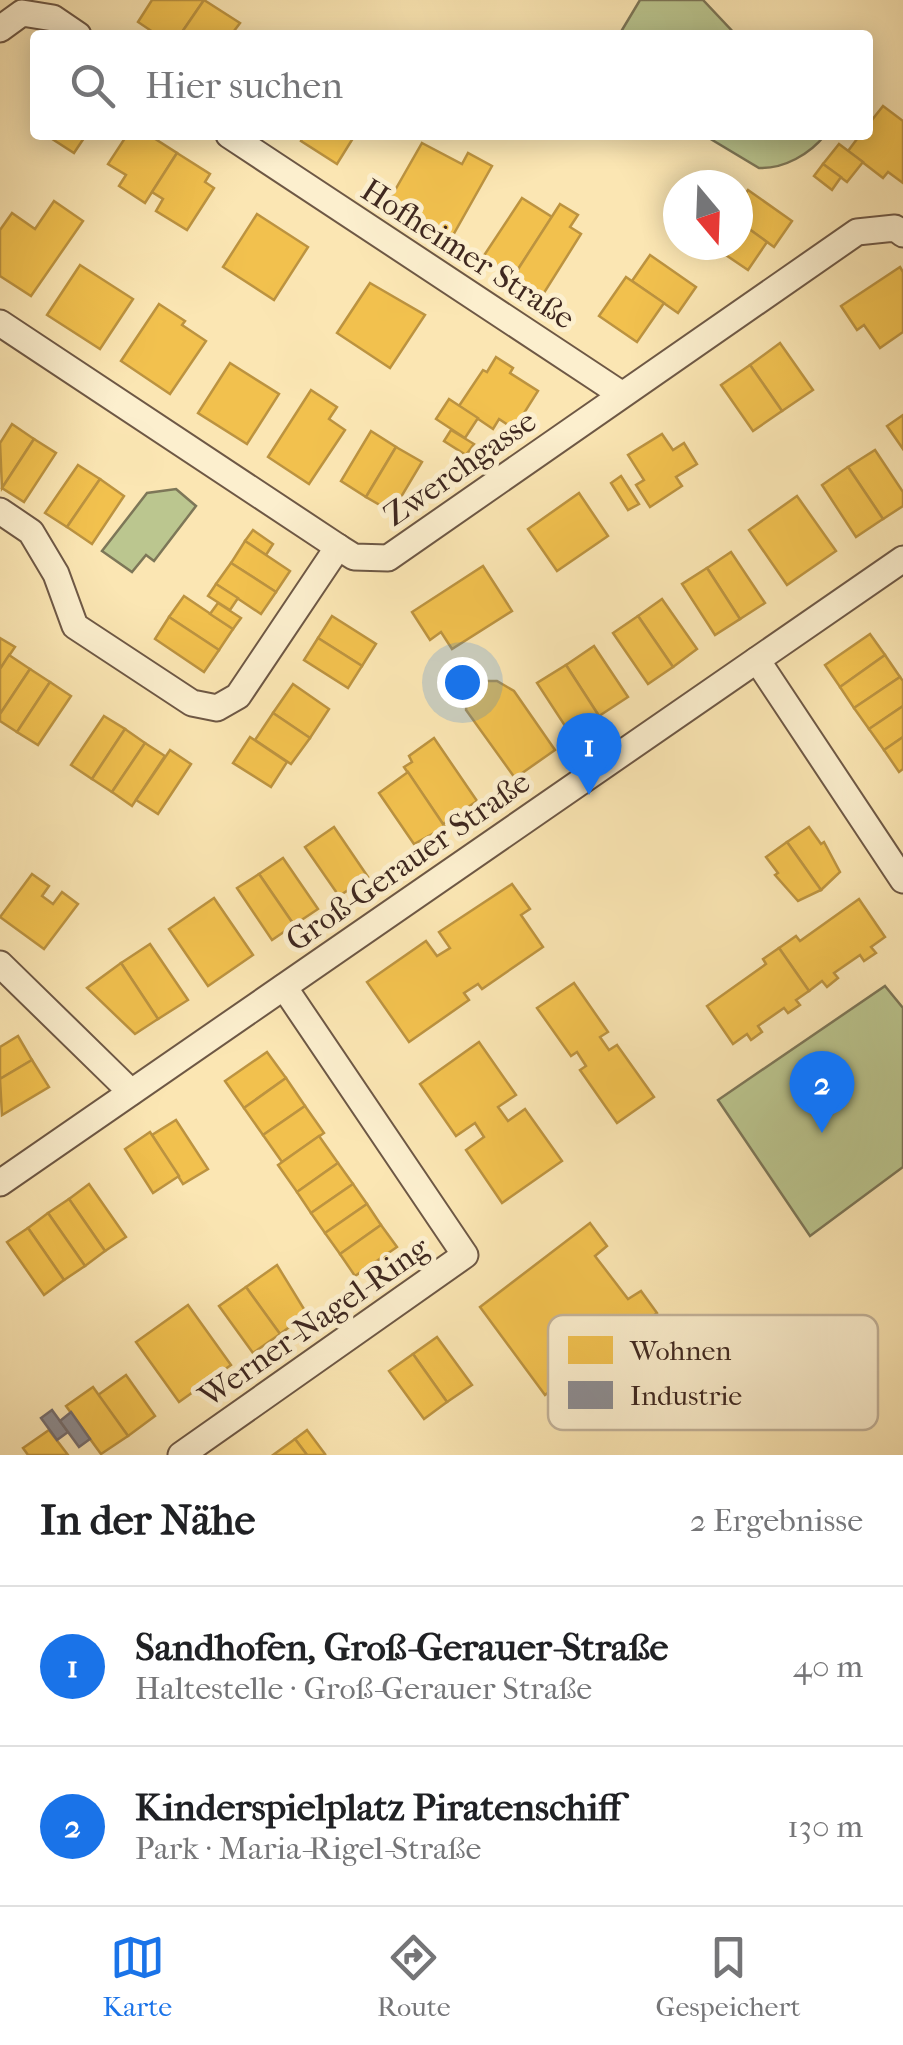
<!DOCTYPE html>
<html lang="de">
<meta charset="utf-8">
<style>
body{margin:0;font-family:"IM FELL French Canon",serif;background:#f2f2f2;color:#202124}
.compass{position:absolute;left:663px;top:170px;width:90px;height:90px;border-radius:50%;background:#fff;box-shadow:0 5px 25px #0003;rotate:161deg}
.you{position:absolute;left:462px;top:682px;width:35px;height:35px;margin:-25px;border:8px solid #fff;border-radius:50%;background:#1a73e8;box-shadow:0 0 0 15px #1a73e833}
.badge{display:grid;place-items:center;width:65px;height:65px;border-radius:50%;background:#1a73e8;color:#fff;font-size:32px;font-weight:700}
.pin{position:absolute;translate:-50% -82px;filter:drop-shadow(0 2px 5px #0008)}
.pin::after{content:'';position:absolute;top:52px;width:35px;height:30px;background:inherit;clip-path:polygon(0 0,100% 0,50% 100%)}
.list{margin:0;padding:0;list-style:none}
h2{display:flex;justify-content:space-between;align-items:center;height:130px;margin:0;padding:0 40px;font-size:42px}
h2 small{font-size:32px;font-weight:400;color:#757577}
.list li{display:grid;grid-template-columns:65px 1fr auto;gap:30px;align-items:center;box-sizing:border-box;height:160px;padding:0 40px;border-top:2px solid #e0e0e0}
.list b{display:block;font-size:38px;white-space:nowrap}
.list p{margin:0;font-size:32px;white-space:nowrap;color:#757577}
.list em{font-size:32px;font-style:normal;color:#757577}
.icon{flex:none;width:55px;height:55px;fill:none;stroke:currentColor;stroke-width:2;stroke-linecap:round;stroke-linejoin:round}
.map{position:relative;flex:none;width:903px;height:1455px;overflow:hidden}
.search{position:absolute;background:#fff;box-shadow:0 5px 25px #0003;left:30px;right:30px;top:30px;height:110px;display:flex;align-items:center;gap:25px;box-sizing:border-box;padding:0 35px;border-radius:10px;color:#757577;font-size:38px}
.sheet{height:450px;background:#fff}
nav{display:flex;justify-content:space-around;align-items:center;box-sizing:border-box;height:140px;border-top:2px solid #e0e0e0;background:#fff;font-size:28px;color:#757577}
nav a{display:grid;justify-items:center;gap:5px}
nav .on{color:#1a73e8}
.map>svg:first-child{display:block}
</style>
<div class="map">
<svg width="903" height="1455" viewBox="0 0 903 1455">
<rect width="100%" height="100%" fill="#fbe6b3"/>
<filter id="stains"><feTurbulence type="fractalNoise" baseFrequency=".002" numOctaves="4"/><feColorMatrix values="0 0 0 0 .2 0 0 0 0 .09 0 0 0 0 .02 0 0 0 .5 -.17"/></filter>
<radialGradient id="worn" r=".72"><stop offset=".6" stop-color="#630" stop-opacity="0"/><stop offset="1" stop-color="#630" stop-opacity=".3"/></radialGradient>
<g fill="#bbc68f" stroke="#7d7758" stroke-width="2.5">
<polygon points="640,0 703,0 736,35 619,35"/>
<path d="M704,135H825C810,154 784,169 759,168Z"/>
<polygon points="176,489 196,506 154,561 146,555 132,572 102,551 147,493"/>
<polygon points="885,986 903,1008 903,1167 810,1236 718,1100"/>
</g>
<g fill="#f2c14e" stroke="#bc9340" stroke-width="2.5">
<polygon points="152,0 204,0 180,35 151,35 153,32 138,22"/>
<polygon points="204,0 240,23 231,35 180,35"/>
<polygon points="883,106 903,121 903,183 888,172 883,178 848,151 860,135 868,135 868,125"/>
<polygon points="46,135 86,135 74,153"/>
<polygon points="127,135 149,135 177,153 145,203 119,186 126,175 108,164"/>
<polygon points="304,135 355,135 337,164 301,141"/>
<polygon points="422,143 462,164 468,153 492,166 452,237 390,199"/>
<polygon points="839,144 863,162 847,182 823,164"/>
<polygon points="177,153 210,174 205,182 214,188 187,230 156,211 163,199 152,192"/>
<polygon points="823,164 841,177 832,190 814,176"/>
<polygon points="748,190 792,221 774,247 738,221 738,204"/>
<polygon points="522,198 552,217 513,277 483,257"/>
<polygon points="54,201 83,221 31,296 0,276 0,230 12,213 35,229"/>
<polygon points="560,204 578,215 570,227 581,234 542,296 513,277"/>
<polygon points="257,214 308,247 274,300 223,267"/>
<polygon points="738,221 767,242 748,270 711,245 738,245"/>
<polygon points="650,255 696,287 678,313 632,281"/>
<polygon points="80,265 133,299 100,349 47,315"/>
<polygon points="900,267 903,272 903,332 880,348 864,325 857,330 841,306"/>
<polygon points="626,277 664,303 637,342 599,316"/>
<polygon points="370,283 425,315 390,368 337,333"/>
<polygon points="159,304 185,321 182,325 206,341 170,394 121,361"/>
<polygon points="780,343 813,390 782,411 750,365"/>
<polygon points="496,357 513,368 510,373 538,391 514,429 499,419 493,429 459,406 483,370 487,372"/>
<polygon points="230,363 279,394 247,444 198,413"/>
<polygon points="750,365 782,411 753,431 721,385"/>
<polygon points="311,390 337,407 329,419 345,430 309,484 268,457"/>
<polygon points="449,399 478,418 465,438 436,419"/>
<polygon points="903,415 903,449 887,426"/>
<polygon points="12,424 34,439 2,488 0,443"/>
<polygon points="451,430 474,444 466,455 444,441"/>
<polygon points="371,431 396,447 366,497 341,481"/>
<polygon points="662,434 673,450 684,443 697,464 676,477 682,486 650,507 636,485 644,480 628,455"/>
<polygon points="34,439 56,453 24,502 2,488"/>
<polygon points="396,447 422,462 392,512 366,497"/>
<polygon points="875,450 903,492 903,506 883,519 848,467"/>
<polygon points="78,465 100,479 67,527 45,513"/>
<polygon points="848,467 883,519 856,537 822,485"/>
<polygon points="621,476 639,504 628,510 611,483"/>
<polygon points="100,479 124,496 92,544 67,527"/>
<polygon points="579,493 608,536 557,571 528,529"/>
<polygon points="797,496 836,551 787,585 749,530"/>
<polygon points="253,530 273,544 266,555 245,541"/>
<polygon points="245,541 290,571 276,592 231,563"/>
<polygon points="731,552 765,603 740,619 707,568"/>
<polygon points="231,563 276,592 261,614 216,584"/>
<polygon points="483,566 512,611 452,649 441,632 430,640 412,612"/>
<polygon points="707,568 740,619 715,635 682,584"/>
<polygon points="216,584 238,598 230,610 208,596"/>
<polygon points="184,596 233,629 219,650 169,617"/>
<polygon points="662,599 697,649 673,667 638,616"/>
<polygon points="218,603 241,618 233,629 210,614"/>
<polygon points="332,616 376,644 362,666 318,638"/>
<polygon points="638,616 673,667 648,684 613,633"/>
<polygon points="169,617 219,650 204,672 155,639"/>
<polygon points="870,634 885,655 840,687 825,665"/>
<polygon points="0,638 15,647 0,669"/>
<polygon points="318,638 362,666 348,688 304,660"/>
<polygon points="594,646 628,697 599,716 566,665"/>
<polygon points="9,655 30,669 0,714 0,669"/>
<polygon points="885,655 900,677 854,708 840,687"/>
<polygon points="566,665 599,716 571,735 537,683"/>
<polygon points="30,669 50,682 17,732 0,721 0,714"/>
<polygon points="900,677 903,681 903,706 869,729 854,708"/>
<polygon points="487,681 497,681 514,691 555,750 515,778 466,710 468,694 476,686"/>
<polygon points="50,682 71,696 38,745 17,732"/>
<polygon points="293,684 329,709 310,738 273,713"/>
<polygon points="903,706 903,737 884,750 869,729"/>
<polygon points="273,713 310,738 291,764 255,740"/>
<polygon points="104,716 125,729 92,779 71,765"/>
<polygon points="125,729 145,743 112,792 92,779"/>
<polygon points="250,737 287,762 271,787 233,763"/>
<polygon points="903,737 903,769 899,772 884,750"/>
<polygon points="434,738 477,801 443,824 404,767 412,762 409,756"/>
<polygon points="145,743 165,756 132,806 112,792"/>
<polygon points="170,750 191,764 158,814 136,800"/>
<polygon points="408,772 445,827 414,844 379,793"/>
<polygon points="334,827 368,877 339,896 305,847"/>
<polygon points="809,827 821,844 824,842 840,872 821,890 787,842"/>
<polygon points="787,842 821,890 798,901 775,875 778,873 766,857"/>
<polygon points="283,858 318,909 294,925 259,874"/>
<polygon points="32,874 49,886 42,896 53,904 62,892 78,904 44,949 0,917"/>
<polygon points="259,874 294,925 272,940 237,888"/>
<polygon points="512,884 530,909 521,915 543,947 482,989 478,984 464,993 469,1000 409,1042 367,982 426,941 437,956 450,948 439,932"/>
<polygon points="214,898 253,955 208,986 169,929"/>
<polygon points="859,899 885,937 871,947 876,953 864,961 860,955 834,973 838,978 827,987 822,981 809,991 779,948 796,936 800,941"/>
<polygon points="150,944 188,1000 158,1019 121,963"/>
<polygon points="779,948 809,991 796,1000 800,1005 788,1013 784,1008 758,1026 762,1032 751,1040 747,1034 733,1044 707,1006 766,964 763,959"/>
<polygon points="121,963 158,1019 135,1034 87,988"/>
<polygon points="574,983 608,1032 600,1037 609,1050 617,1045 654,1097 617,1123 580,1070 586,1066 577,1052 571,1056 537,1008"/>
<polygon points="18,1036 32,1060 0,1079 0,1047"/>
<polygon points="479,1042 516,1095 498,1107 508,1121 525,1109 562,1161 502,1203 466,1150 484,1137 475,1123 456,1136 420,1084"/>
<polygon points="267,1052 286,1078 244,1108 225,1081"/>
<polygon points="32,1060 49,1087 2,1115 0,1079"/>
<polygon points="286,1078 305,1106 263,1135 244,1108"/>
<polygon points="305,1106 324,1133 282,1162 263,1135"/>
<polygon points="176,1120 208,1169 183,1184 152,1135"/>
<polygon points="150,1132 179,1176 153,1193 125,1149"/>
<polygon points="319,1136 338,1163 297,1192 278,1165"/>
<polygon points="338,1163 353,1184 311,1213 297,1192"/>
<polygon points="89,1184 126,1237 105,1251 69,1199"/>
<polygon points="353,1184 367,1204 325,1233 311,1213"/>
<polygon points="69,1199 105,1251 85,1266 48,1213"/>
<polygon points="367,1204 381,1225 340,1254 325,1233"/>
<polygon points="48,1213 85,1266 64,1280 28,1228"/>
<polygon points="590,1223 607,1246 595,1256 628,1299 641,1291 657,1313 545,1395 480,1307"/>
<polygon points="381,1225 397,1247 355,1276 340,1254"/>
<polygon points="28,1228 64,1280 44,1295 7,1242"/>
<polygon points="277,1265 307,1314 280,1334 246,1287"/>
<polygon points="246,1287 280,1334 253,1353 219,1306"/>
<polygon points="188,1305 231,1365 179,1402 136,1342"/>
<polygon points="437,1337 472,1385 447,1402 413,1354"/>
<polygon points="413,1354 447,1402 424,1419 389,1371"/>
<polygon points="126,1375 155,1416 128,1436 98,1395"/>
<polygon points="93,1387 128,1436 101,1454 66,1406"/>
<polygon points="49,1430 68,1455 28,1455 23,1448"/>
<polygon points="307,1430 325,1454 323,1455 307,1455 295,1439"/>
<polygon points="295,1439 307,1455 273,1455"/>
</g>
<g fill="#8d8d92" stroke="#766f70" stroke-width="2.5">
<polygon points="52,1410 68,1432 57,1440 41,1418"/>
<polygon points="71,1412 90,1439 79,1447 60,1421"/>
</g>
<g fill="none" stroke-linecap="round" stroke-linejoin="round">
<g stroke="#6e5845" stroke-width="29">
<g id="street">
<polyline points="0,29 22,13 53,18 78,35"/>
<polyline points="229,135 621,394"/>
<polyline points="0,323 338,547 354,557 388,558 857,232 895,228 903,234"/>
<polyline points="0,511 31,532 56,574 75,626 192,703 217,708 238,696 338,547"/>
<polyline points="757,660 903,880"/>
<polyline points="0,964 131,1092"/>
<polyline points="0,1183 903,559"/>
<polyline points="181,1455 465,1255 284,987"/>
</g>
</g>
<use href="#street" stroke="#fcefce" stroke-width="25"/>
</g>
<g text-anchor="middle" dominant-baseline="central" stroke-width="10" stroke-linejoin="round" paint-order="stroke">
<g font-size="32" fill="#3f2820" stroke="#fcefce">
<text transform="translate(468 254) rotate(33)">Hofheimer Straße</text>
<text transform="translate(460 468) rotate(-35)">Zwerchgasse</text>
<text transform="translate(408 861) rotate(-35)">Groß-Gerauer Straße</text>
<text transform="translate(314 1322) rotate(-35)">Werner-Nagel-Ring</text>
</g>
</g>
<rect x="548" y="1315" width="330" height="115" rx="15" fill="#fcefce" stroke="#c3b39a" stroke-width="2.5"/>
<rect x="568" y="1336" width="45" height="28" fill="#f2c14e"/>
<rect x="568" y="1381" width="45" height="28" fill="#8d8d92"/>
<g font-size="28" fill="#3f2820">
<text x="630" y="1360">Wohnen</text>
<text x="630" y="1405">Industrie</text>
</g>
<rect width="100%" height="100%" filter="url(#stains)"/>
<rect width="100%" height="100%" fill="url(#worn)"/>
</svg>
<svg class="compass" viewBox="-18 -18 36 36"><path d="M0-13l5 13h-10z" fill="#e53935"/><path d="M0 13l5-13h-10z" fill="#757577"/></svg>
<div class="you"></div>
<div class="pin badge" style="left:589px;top:795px">1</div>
<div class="pin badge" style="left:822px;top:1133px">2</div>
<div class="search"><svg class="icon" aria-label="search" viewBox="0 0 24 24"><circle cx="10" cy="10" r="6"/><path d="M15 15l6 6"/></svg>Hier suchen</div>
</div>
<section class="sheet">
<h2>In der Nähe<small>2 Ergebnisse</small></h2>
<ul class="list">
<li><span class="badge">1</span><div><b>Sandhofen, Groß-Gerauer-Straße</b><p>Haltestelle · Groß-Gerauer Straße</p></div><em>40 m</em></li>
<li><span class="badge">2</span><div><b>Kinderspielplatz Piratenschiff</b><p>Park · Maria-Rigel-Straße</p></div><em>130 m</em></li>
</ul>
</section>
<nav>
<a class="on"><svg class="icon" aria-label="map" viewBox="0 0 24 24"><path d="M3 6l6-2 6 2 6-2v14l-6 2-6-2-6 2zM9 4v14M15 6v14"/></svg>Karte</a>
<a><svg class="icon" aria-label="directions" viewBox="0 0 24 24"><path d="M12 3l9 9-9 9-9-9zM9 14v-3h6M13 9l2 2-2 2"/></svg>Route</a>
<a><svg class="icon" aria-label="saved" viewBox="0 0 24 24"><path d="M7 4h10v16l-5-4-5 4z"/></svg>Gespeichert</a>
</nav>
